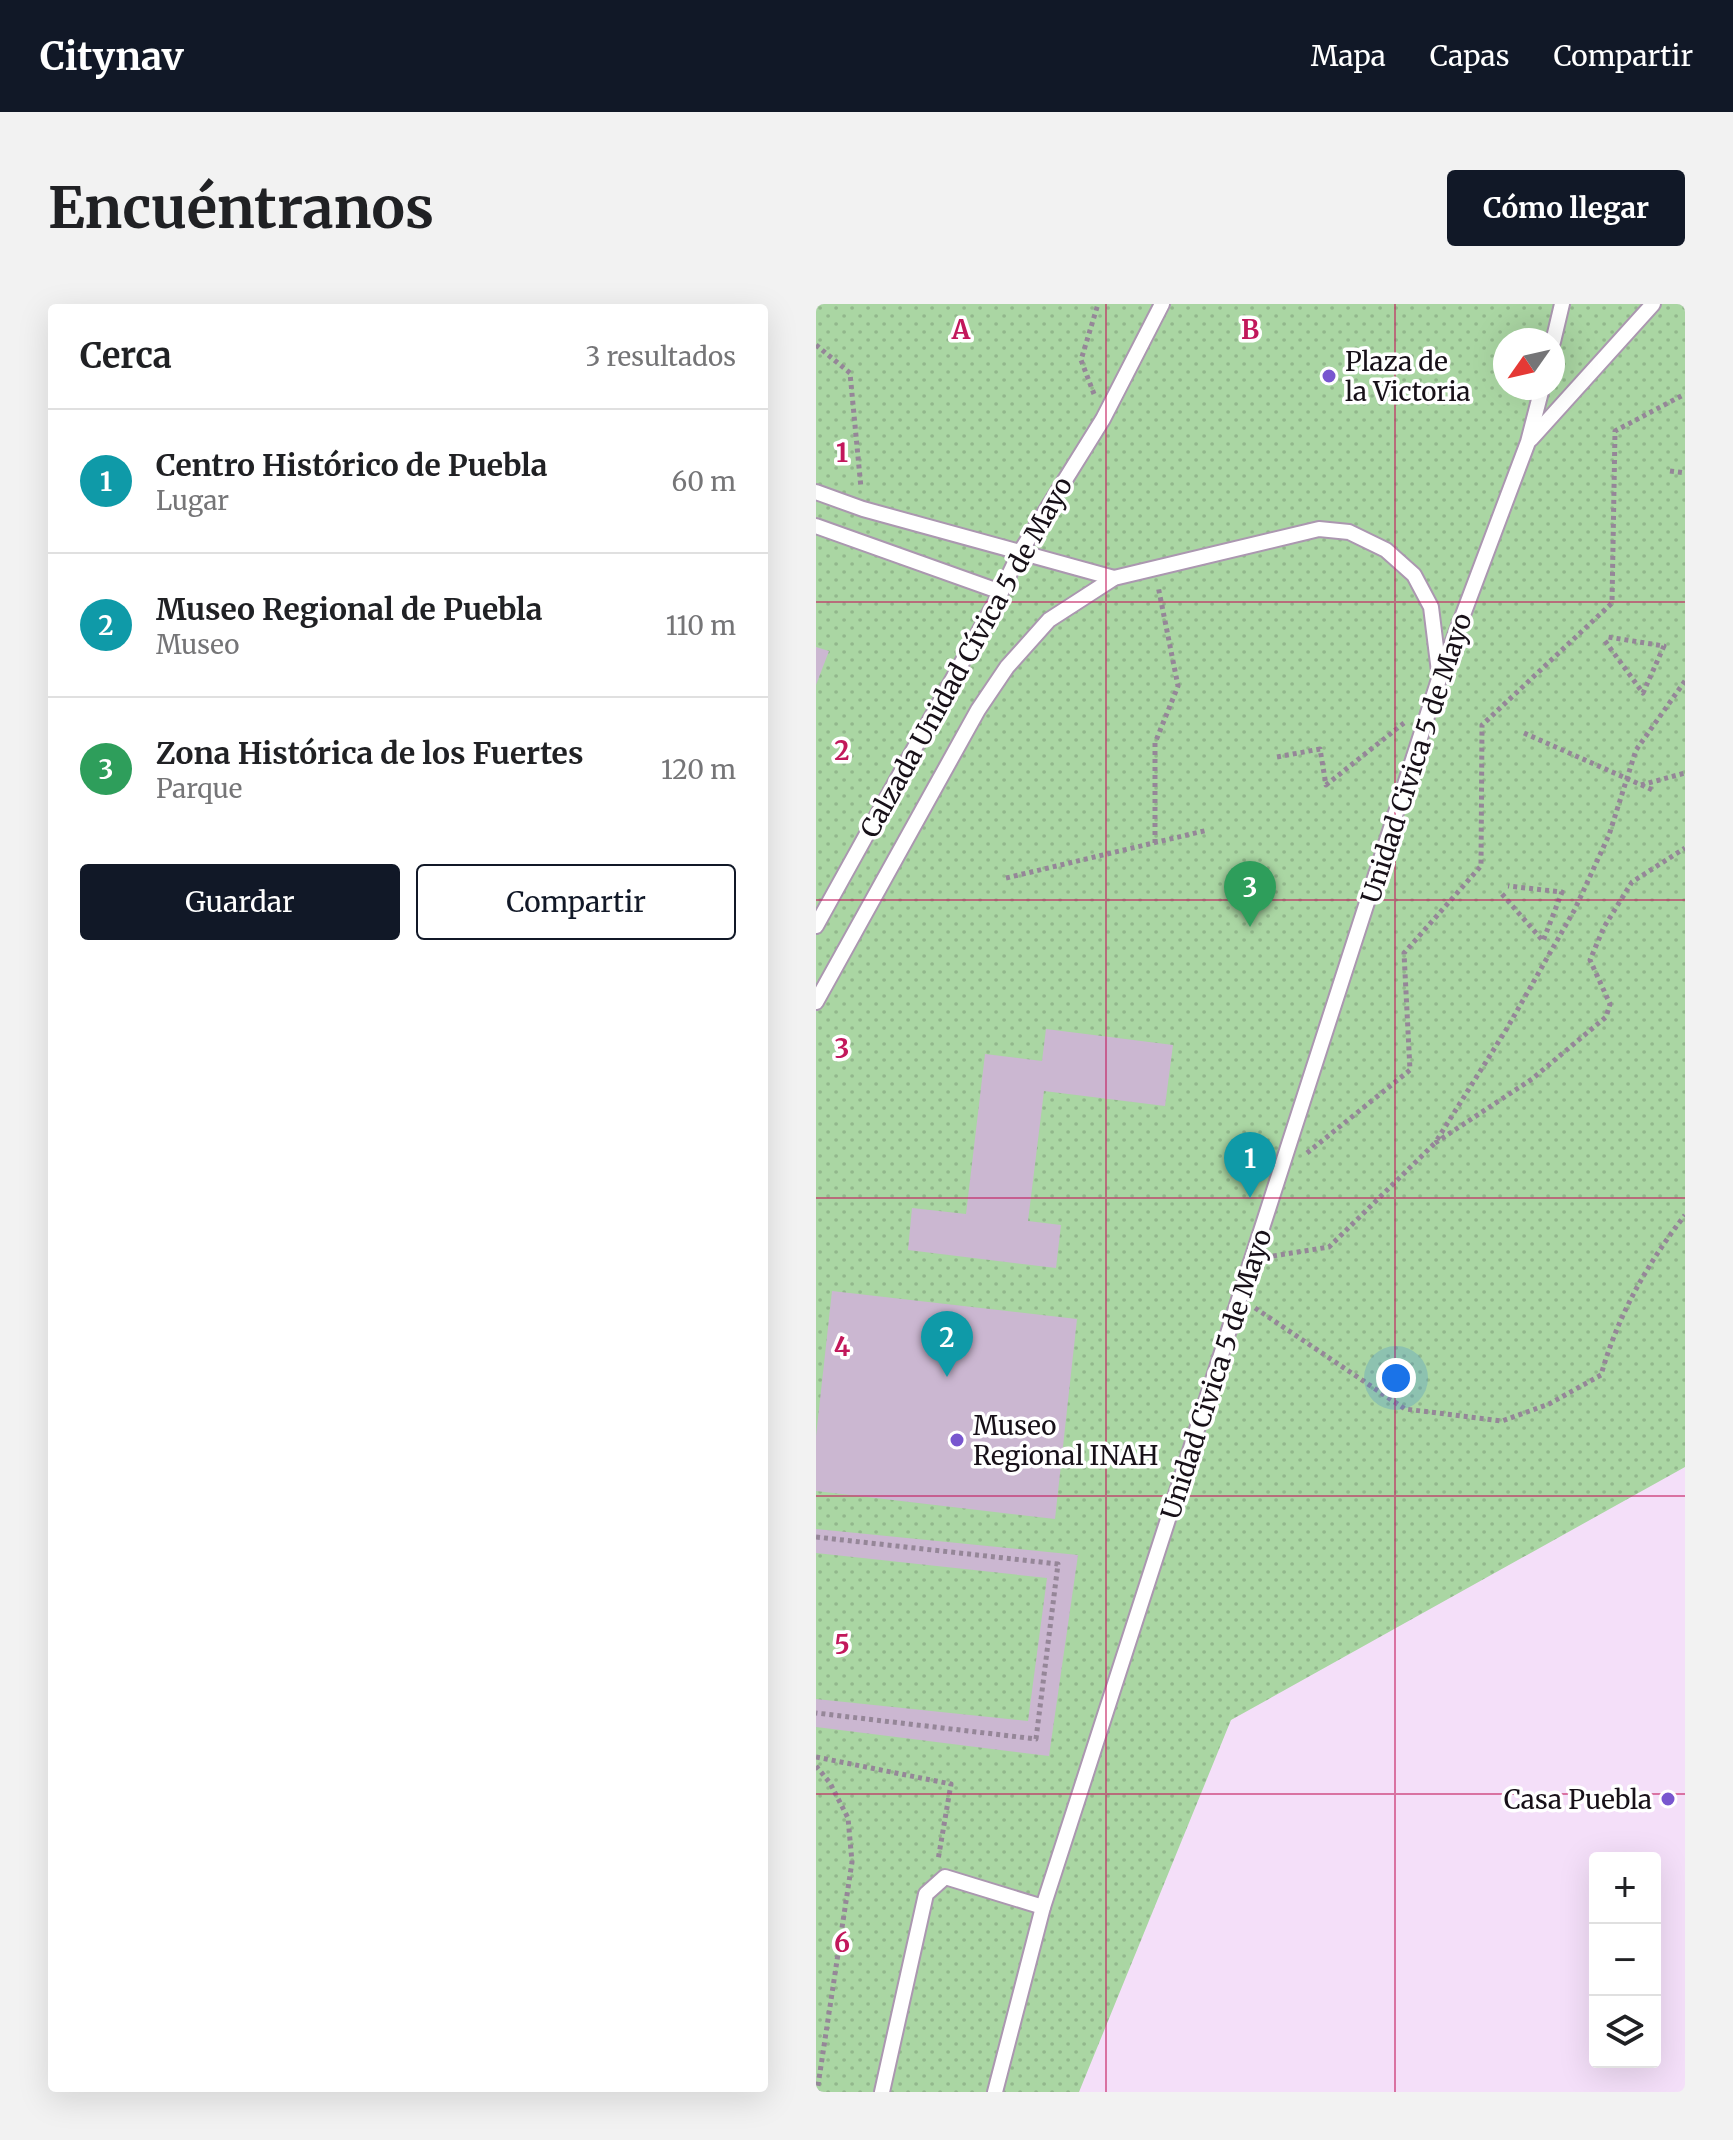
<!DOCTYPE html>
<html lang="es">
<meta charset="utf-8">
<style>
body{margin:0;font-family:Merriweather,serif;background:#f2f2f2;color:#202124}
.controls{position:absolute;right:24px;bottom:24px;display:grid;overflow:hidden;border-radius:8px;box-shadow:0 8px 32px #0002}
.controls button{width:72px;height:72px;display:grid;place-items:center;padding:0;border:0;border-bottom:2px solid #e0e0e0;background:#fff;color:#202124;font:40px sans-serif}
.compass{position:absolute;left:677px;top:24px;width:72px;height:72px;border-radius:50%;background:#fff;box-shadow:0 8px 32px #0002;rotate:236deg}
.you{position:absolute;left:580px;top:1074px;width:28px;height:28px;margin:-20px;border:6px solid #fff;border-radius:50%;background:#1a73e8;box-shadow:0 0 0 12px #1a73e833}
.badge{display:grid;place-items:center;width:52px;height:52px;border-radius:50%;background:#111827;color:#fff;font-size:26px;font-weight:700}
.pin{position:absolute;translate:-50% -66px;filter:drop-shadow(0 2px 4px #0008)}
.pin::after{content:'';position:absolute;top:42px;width:28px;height:24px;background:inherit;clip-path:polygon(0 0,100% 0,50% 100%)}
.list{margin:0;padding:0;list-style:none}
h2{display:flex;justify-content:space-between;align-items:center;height:104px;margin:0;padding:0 32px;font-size:34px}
h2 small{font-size:26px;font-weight:400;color:#757577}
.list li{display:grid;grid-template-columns:52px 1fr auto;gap:24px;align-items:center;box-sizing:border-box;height:144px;padding:0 32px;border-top:2px solid #e0e0e0}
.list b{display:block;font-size:30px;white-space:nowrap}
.list p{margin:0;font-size:26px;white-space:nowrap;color:#757577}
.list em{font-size:26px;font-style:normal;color:#757577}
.actions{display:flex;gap:16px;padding:24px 32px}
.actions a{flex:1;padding:18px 0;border:2px solid #111827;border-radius:8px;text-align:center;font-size:28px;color:#111827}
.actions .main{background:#111827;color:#fff}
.icon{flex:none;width:44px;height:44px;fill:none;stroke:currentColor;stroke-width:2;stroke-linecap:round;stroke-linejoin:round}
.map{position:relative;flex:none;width:869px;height:1788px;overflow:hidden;border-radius:8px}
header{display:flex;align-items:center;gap:48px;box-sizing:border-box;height:112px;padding:0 40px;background:#111827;color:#fff}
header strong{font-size:38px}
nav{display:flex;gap:44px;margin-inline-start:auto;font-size:28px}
.intro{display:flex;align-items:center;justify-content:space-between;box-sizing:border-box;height:192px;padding:0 48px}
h1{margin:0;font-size:56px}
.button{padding:20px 36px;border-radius:8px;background:#111827;color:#fff;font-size:28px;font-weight:700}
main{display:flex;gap:48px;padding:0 48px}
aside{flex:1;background:#fff;border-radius:8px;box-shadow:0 8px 32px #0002}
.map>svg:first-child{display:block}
</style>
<header>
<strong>Citynav</strong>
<nav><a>Mapa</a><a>Capas</a><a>Compartir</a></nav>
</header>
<div class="intro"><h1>Encuéntranos</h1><a class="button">Cómo llegar</a></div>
<main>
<aside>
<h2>Cerca<small>3 resultados</small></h2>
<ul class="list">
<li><span class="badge" style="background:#0f9aa8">1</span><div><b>Centro Histórico de Puebla</b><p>Lugar</p></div><em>60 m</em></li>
<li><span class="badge" style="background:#0f9aa8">2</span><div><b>Museo Regional de Puebla</b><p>Museo</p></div><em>110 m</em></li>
<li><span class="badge" style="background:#2e9e5b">3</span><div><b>Zona Histórica de los Fuertes</b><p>Parque</p></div><em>120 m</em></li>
</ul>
<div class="actions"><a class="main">Guardar</a><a>Compartir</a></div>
</aside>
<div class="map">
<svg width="869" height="1788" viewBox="0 0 869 1788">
<defs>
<pattern id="park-dots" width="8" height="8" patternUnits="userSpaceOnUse" patternTransform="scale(2)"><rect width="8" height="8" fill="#aad6a3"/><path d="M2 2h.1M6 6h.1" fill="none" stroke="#92b78c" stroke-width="1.8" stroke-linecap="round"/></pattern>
</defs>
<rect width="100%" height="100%" fill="#f4dff9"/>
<path fill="url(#park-dots)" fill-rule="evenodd" d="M0,0H869V1163L415,1416L263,1788H0ZM689,36H737V84H689Z"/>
<g fill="#cbb7d1">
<polygon points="0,343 13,347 0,381"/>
<polygon points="230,725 357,741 349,802 228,787 212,917 245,921 240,964 92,946 96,904 150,910 169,750 226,757"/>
<polygon points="16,987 261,1015 239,1215 0,1187 0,1132"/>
<polygon points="0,1225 262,1251 233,1452 0,1423 0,1395 212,1417 231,1274 0,1249"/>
</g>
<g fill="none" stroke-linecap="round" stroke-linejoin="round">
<g stroke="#ab97b0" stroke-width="18">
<g id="service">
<polyline points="737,38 746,0"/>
<polyline points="715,135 837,0"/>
<polyline points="0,188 47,205 298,274"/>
<polyline points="0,222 185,288"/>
<polyline points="0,622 185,288 203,250 287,115 346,0"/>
<polyline points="0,698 162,406 191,363 233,316 298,274 503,225 533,228 570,246 598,271 615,303 623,368"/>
<polyline points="66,1788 110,1590 129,1573 227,1603"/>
<polyline points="179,1788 227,1603 624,372 712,138 726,84"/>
</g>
</g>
<g stroke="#958698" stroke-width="5" stroke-dasharray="4 4" stroke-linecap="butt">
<polyline points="0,41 34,69 45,184"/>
<polyline points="278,90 265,56 282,0"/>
<polyline points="854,167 869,169"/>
<polyline points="789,337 827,389 848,342 792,333"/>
<polyline points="869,377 820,446 793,531 759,605 690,726 619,839 716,775 790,713 794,700 774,656 788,623 816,578 869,544"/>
<polyline points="461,453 504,445 510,481 588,419"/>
<polyline points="825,481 869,469"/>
<polyline points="339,539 339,439 362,382 342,282"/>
<polyline points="190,574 392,526"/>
<polyline points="686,590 727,637 746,588 692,582"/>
<polyline points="491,849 594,766 588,649 665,562 666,421 796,299 799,127 869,90"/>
<polyline points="457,952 513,943 619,839"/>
<path d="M439,1004L589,1105L686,1117L733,1100L785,1071C802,1011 831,960 869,911"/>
<polyline points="0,1233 242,1260 220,1435 0,1409"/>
<polyline points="0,1453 135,1480 122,1556"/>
<polyline points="0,1462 14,1479 32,1514 36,1558 1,1788"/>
</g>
<use href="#service" stroke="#fff" stroke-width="14"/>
<polyline stroke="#958698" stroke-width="5" stroke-dasharray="4 4" stroke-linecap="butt" points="708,429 839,487"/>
</g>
<path fill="none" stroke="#c2185b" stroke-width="2" stroke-opacity="0.55" d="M290,0V1788M579,0V1788M0,298H869M0,596H869M0,894H869M0,1192H869M0,1490H869"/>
<g fill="#7856cf" stroke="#fff" stroke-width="3">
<circle cx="513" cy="72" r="8"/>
<circle cx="141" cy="1136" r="8"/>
<circle cx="852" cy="1495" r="8"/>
</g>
<g text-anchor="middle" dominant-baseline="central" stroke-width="7" stroke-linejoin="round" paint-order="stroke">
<g font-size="26" fill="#171018" stroke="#fff" text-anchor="start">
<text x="529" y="57">Plaza de<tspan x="529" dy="30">la Victoria</tspan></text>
<text x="157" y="1121">Museo<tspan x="157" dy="30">Regional INAH</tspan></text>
<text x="836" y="1495" text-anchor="end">Casa Puebla</text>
</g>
<g font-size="26" fill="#171018" stroke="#fff">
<text transform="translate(150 353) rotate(-61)">Calzada Unidad Cívica 5 de Mayo</text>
<text transform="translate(600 454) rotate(-72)">Unidad Civica 5 de Mayo</text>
<text transform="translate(400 1070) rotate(-72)">Unidad Civica 5 de Mayo</text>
</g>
</g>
<g font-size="26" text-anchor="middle" font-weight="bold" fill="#c2185b" stroke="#fff" stroke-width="7" stroke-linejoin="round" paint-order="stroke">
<text x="145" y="35">A</text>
<text x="434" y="35">B</text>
<text x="26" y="158">1</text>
<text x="26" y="456">2</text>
<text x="26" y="754">3</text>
<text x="26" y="1052">4</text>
<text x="26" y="1350">5</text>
<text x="26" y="1648">6</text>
</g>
</svg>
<div class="controls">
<button>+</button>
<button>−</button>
<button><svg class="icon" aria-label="layers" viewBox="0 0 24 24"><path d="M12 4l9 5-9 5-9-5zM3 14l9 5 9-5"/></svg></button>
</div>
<svg class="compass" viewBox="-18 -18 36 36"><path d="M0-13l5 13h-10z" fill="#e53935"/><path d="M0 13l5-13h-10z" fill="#757577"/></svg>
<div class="you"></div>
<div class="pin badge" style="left:434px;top:894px;background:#0f9aa8">1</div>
<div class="pin badge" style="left:131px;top:1073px;background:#0f9aa8">2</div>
<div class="pin badge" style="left:434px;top:623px;background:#2e9e5b">3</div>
</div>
</main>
